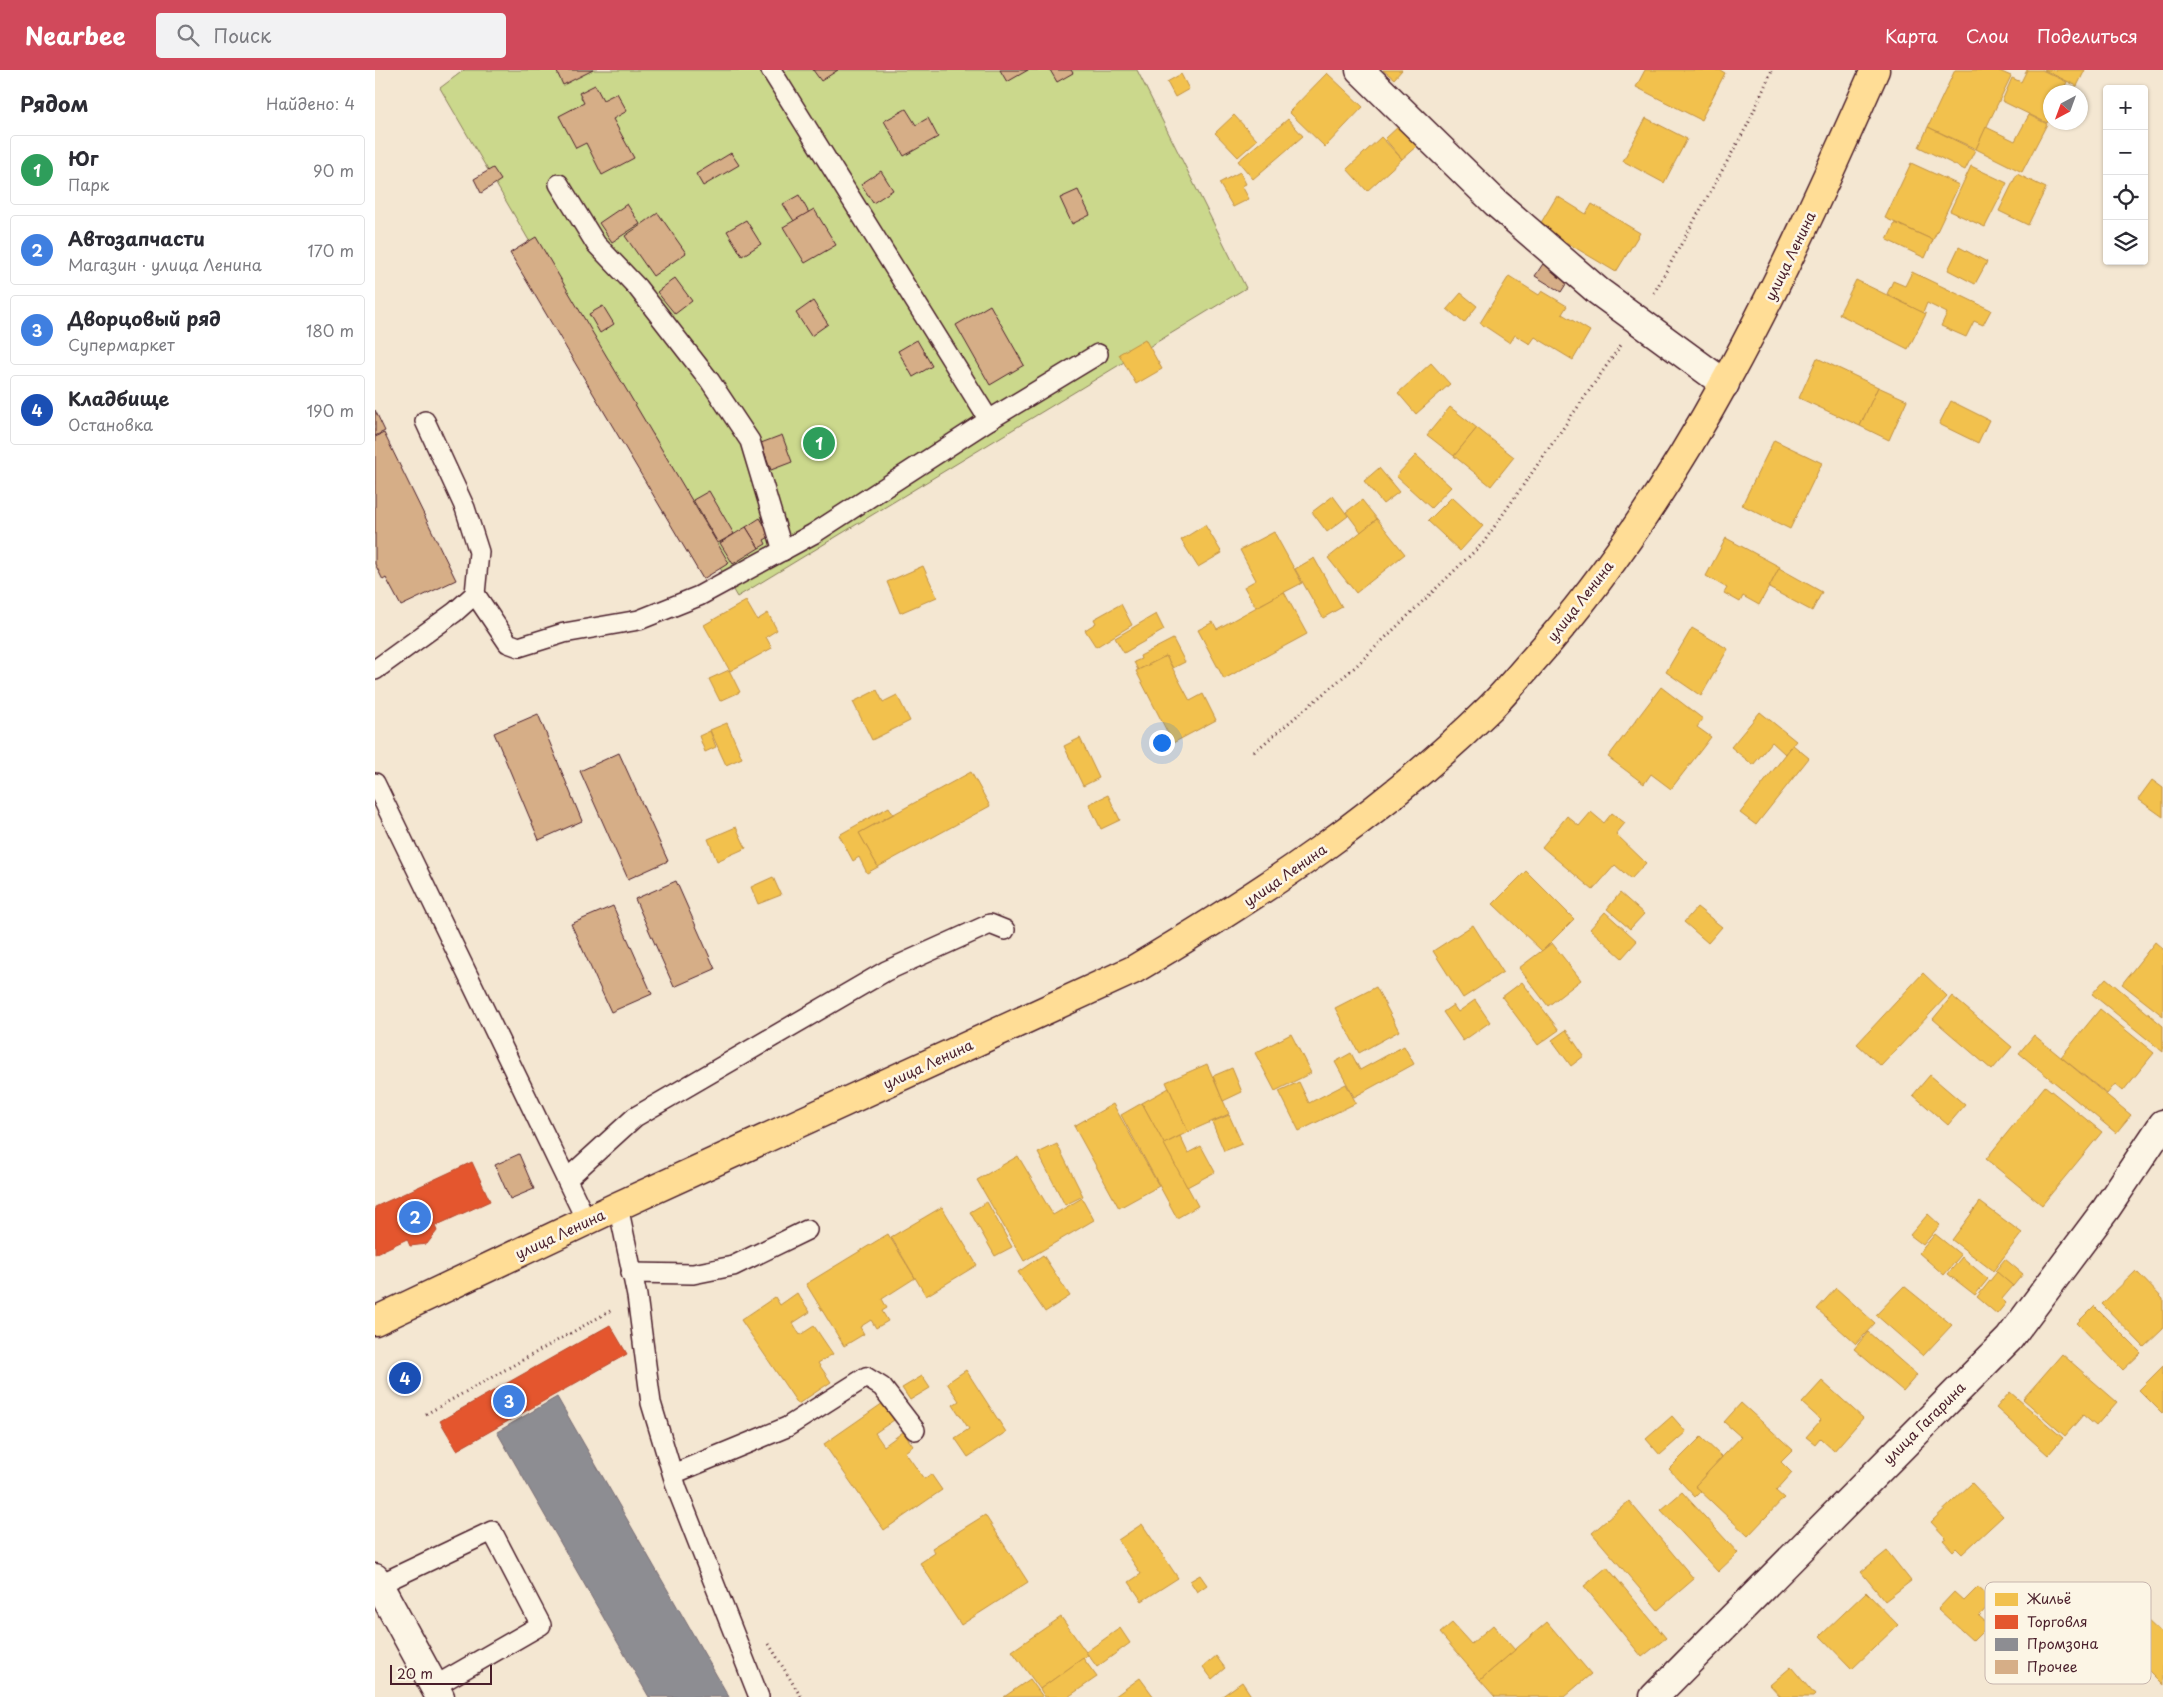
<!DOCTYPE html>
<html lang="ru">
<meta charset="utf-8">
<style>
body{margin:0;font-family:"Playpen Sans",sans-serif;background:#f2f2f3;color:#2b2b33}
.controls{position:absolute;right:15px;top:15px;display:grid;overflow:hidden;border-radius:5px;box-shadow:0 1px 4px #0004}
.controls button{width:45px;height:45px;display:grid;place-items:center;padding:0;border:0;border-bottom:1px solid #e1e1e2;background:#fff;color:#2b2b33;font:25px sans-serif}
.compass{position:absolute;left:1668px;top:15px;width:45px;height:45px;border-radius:50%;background:#fff;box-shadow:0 1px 4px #0004;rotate:221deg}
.scale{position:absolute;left:15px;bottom:12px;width:102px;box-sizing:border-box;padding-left:5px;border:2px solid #4a1f2b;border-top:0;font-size:14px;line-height:18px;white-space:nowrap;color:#4a1f2b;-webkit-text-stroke:4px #fcf5e5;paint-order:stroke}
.you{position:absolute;left:786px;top:672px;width:18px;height:18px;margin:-12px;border:4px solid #fff;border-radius:50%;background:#1a73e8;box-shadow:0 0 0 8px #1a73e833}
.badge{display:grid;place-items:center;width:32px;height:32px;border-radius:50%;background:#d1495b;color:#fff;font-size:16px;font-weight:700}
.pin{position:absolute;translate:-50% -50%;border:2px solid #fff;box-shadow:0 1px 5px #0006}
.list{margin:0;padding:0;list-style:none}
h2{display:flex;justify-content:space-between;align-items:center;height:65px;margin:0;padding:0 20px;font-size:21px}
h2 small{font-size:16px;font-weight:400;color:#7c7c81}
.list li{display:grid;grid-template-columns:32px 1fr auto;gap:15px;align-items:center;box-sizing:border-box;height:70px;margin:0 10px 10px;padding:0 10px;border:1px solid #e1e1e2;border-radius:5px}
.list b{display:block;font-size:19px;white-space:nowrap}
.list p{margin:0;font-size:16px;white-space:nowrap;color:#7c7c81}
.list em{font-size:16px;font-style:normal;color:#7c7c81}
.icon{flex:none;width:28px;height:28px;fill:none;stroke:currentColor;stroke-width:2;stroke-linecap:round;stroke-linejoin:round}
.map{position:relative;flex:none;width:1788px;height:1627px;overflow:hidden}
header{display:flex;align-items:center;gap:30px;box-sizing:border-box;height:70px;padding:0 25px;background:#d1495b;color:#fff}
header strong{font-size:24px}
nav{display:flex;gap:28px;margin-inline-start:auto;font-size:18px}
.search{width:350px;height:45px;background:#f2f2f3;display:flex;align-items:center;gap:12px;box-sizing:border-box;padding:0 18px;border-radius:5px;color:#7c7c81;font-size:19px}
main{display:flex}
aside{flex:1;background:#fff}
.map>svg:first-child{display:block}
</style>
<header>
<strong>Nearbee</strong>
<div class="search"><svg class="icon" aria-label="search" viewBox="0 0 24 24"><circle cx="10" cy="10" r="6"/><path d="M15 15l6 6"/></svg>Поиск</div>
<nav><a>Карта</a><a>Слои</a><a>Поделиться</a></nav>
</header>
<main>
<aside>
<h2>Рядом<small>Найдено: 4</small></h2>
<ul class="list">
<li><span class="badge" style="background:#2e9e5b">1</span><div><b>Юг</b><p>Парк</p></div><em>90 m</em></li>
<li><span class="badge" style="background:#3f7fe0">2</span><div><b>Автозапчасти</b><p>Магазин · улица Ленина</p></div><em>170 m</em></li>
<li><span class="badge" style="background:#3f7fe0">3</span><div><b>Дворцовый ряд</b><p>Супермаркет</p></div><em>180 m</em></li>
<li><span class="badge" style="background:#1a4fb4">4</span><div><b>Кладбище</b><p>Остановка</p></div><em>190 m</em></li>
</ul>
</aside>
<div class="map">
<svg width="1788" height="1627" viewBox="0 0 1788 1627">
<rect width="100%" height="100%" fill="#f4e7d2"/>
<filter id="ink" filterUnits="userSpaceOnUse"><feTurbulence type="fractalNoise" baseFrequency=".02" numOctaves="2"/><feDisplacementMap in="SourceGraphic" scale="10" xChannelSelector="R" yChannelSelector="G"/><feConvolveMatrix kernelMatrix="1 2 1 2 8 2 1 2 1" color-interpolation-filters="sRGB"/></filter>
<g filter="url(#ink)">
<polygon fill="#cbd88c" stroke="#8a7c5c" points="89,0 762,0 871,218 362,527 65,18"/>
<g fill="#f2c14e" stroke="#c09044">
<polygon points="1008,0 1027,0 1019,9"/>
<polygon points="1270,0 1345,0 1350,3 1326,50 1261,17"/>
<polygon points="1580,0 1622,0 1636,6 1601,79 1553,57"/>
<polygon points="1652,0 1667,0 1692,12 1687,22 1676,22 1676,46 1672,53 1627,31 1637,8 1646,12"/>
<polygon points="1669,0 1710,0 1702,16"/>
<polygon points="952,3 988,37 950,77 914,42"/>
<polygon points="806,4 814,19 800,27 792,12"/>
<polygon points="859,45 882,70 863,87 840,63"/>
<polygon points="1654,45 1672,54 1647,102 1601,79 1611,57 1640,71"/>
<polygon points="1271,48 1312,69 1289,113 1248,91"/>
<polygon points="913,49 928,66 878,109 863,91"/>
<polygon points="1025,55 1043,75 1027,89 1010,69"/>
<polygon points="1553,57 1600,80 1590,100 1544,77"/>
<polygon points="1006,67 1027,89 992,121 972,99"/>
<polygon points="1536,93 1584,115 1558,170 1510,148"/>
<polygon points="1596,96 1632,113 1610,157 1575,141"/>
<polygon points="865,102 871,114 867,116 874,129 858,137 844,113"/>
<polygon points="1642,104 1671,118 1653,155 1624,141"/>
<polygon points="1182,126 1211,144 1217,134 1265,163 1241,202 1164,156"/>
<polygon points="1520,153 1558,170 1550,188 1512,170"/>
<polygon points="1584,177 1612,192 1600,214 1573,200"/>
<polygon points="1537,202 1616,240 1608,255 1599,251 1591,267 1566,256 1572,243 1552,233 1548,243 1512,224 1518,211 1530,216"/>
<polygon points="1134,206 1164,225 1167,221 1192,236 1187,244 1215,261 1198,290 1160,267 1155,274 1140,265 1135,273 1105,253"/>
<polygon points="1481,210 1551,244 1533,279 1464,244"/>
<polygon points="1086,223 1102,236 1089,253 1072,239"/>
<polygon points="770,269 787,299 761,314 744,284"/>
<polygon points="1442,288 1503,317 1485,356 1424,328"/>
<polygon points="1056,293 1075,314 1041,344 1023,323"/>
<polygon points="1503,317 1532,330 1514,370 1485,356"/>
<polygon points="1576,331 1614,350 1603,373 1564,354"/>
<polygon points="1075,337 1102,358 1079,386 1052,365"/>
<polygon points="1102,358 1139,387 1116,416 1079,386"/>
<polygon points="1399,370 1447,393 1415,459 1367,435"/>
<polygon points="1041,385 1076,417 1056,438 1021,406"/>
<polygon points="1004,398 1024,422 1008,434 989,411"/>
<polygon points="958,426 973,446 952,462 937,442"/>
<polygon points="1077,427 1108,456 1085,481 1053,451"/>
<polygon points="987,430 1002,449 986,462 971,442"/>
<polygon points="1002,449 1030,484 981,523 953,488"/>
<polygon points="830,455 847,483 823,497 806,470"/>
<polygon points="899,462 927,513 881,537 869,517 881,510 865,480"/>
<polygon points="1351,468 1405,497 1384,535 1368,526 1365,532 1349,523 1352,518 1331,506"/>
<polygon points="939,488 967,537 948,548 920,499"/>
<polygon points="548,496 562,527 525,543 512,512"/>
<polygon points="1404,498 1447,522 1437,541 1394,518"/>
<polygon points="909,522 932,564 849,609 823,560 838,552 842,559"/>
<polygon points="371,531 382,550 393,543 402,560 391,567 397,578 355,601 329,555"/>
<polygon points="746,534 757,555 721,577 710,560 721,553 719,549"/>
<polygon points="781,544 789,560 749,583 740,568"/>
<polygon points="1317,558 1353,579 1326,626 1291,602"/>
<polygon points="798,569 810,592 798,598 791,586 763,600 759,592 766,589 765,586"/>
<polygon points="791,586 815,631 828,624 841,650 798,673 761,601"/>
<polygon points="354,600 365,622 345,631 334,609"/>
<polygon points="1286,617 1328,649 1322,657 1336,667 1296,719 1276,704 1269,714 1233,687"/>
<polygon points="502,620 508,632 522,625 535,651 497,670 478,632"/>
<polygon points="1385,642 1421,671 1410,684 1397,672 1378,695 1356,677"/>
<polygon points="352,653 367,688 351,695 335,660"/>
<polygon points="335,661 341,677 330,682 324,666"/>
<polygon points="705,668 724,708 708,716 689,676"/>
<polygon points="1418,675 1434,688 1381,755 1365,743"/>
<polygon points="596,702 615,736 503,797 484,763"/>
<polygon points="1777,710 1788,718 1788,747 1763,729"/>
<polygon points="733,725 745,750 726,759 714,734"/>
<polygon points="514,737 518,744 484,763 503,797 492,803 484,787 478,791 464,765"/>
<polygon points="1216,742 1229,753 1237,743 1250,753 1241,764 1271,793 1256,809 1240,795 1218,820 1167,777 1192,746 1204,756"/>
<polygon points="361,757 371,778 342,791 333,769"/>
<polygon points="1151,801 1199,849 1167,881 1118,834"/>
<polygon points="398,807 406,825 383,834 376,817"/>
<polygon points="1245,823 1269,844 1255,859 1232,839"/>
<polygon points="1322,837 1347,857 1333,873 1309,852"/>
<polygon points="1230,842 1262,871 1247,888 1215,859"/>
<polygon points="1098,855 1128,902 1088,928 1058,881"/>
<polygon points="1780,872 1788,879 1788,946 1747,914"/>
<polygon points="1177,873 1206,910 1173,936 1144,898"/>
<polygon points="1548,903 1572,926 1506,996 1482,974"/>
<polygon points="1731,908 1788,956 1788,982 1717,924"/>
<polygon points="1147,912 1184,960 1163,975 1127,927"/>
<polygon points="1001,917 1024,961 984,983 960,938"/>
<polygon points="1577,926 1637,977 1617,1000 1558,949"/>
<polygon points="1100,930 1115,952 1088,971 1068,942 1078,935 1083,942"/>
<polygon points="1725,939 1779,983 1748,1021 1740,1014 1732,1024 1686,987"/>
<polygon points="1191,960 1209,986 1196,996 1177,970"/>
<polygon points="916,964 936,1003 900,1021 880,983"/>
<polygon points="1659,965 1756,1045 1741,1063 1644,983"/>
<polygon points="1029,976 1039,994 979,1027 960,992 976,983 985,1000"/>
<polygon points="832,994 854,1044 813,1062 791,1012"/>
<polygon points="857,998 867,1022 848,1031 838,1006"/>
<polygon points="1555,1005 1590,1035 1573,1055 1538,1025"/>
<polygon points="924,1012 934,1033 971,1014 981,1033 924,1061 904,1021"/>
<polygon points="1670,1016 1727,1062 1667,1135 1611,1089"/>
<polygon points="794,1018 813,1062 789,1074 767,1033"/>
<polygon points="767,1033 823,1136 802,1148 746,1045"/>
<polygon points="738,1034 784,1116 744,1138 699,1056"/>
<polygon points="854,1045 867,1074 849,1081 837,1052"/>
<polygon points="805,1066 813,1083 826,1076 840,1102 812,1117 789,1074"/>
<polygon points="682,1074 708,1126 690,1135 663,1083"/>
<polygon points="643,1086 678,1145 707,1128 719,1150 649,1191 602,1110"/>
<polygon points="612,1132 637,1177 620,1186 595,1142"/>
<polygon points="1605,1132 1647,1163 1618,1201 1577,1170"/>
<polygon points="567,1137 602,1195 551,1226 516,1167"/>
<polygon points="1553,1144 1565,1155 1548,1175 1535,1165"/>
<polygon points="513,1164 540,1208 507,1229 512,1238 507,1241 513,1251 501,1258 496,1250 485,1257 489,1264 469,1276 431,1214"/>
<polygon points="1560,1164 1586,1185 1569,1205 1544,1183"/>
<polygon points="668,1185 695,1226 670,1242 643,1202"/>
<polygon points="1587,1187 1613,1209 1600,1225 1573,1204"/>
<polygon points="1630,1189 1648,1204 1638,1216 1620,1201"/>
<polygon points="1761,1201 1788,1229 1788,1259 1769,1277 1727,1234"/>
<polygon points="1622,1202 1638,1216 1627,1229 1631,1233 1622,1244 1602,1227"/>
<polygon points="1529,1216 1577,1255 1548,1286 1501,1245"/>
<polygon points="1461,1218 1500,1253 1481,1274 1442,1239"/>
<polygon points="422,1223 435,1242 418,1253 425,1265 439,1256 458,1284 443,1293 456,1312 423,1334 366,1250 400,1227 405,1235"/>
<polygon points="1719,1236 1766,1283 1748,1300 1702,1253"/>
<polygon points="1493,1262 1542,1305 1528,1321 1479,1279"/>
<polygon points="1687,1284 1742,1332 1721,1356 1708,1345 1690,1366 1648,1329"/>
<polygon points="1788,1296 1788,1342 1787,1343 1764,1320"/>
<polygon points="591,1300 631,1362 593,1387 580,1368 594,1359 578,1335 584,1331 572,1313"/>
<polygon points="547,1306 555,1318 535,1330 527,1318"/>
<polygon points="1447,1311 1488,1348 1459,1381 1445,1368 1440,1374 1431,1367 1446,1350 1427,1333"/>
<polygon points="1635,1322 1688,1368 1673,1385 1621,1338"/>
<polygon points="508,1333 519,1350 500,1363 509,1376 528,1362 538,1376 530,1382 549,1409 556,1404 567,1420 509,1460 449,1374"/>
<polygon points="1366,1333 1418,1380 1406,1392 1417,1403 1401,1421 1409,1428 1373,1466 1320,1416 1366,1367 1349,1352"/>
<polygon points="1297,1346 1311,1362 1285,1385 1271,1369"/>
<polygon points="1326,1367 1347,1387 1320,1416 1326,1421 1320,1427 1294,1399"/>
<polygon points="1597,1413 1628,1446 1587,1484 1581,1478 1578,1481 1568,1470 1571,1468 1556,1452"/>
<polygon points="1307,1422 1363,1483 1343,1502 1286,1440"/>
<polygon points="1254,1431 1319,1509 1283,1540 1217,1463"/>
<polygon points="610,1445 653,1512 586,1555 545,1493 560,1483 557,1478"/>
<polygon points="767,1454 803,1508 767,1531 754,1512 766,1504 743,1470"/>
<polygon points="1512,1481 1536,1511 1510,1531 1486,1502"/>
<polygon points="1232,1497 1291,1568 1267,1587 1209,1516"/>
<polygon points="825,1505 832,1515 822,1522 815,1511"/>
<polygon points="1603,1517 1618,1531 1604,1546 1614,1555 1598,1571 1563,1539 1579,1522 1589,1531"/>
<polygon points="1491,1522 1523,1555 1477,1599 1445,1566"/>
<polygon points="686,1547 713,1585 665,1619 637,1581"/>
<polygon points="1769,1547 1788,1565 1788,1615 1746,1573"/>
<polygon points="1172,1552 1216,1604 1189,1627 1120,1627 1105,1610"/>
<polygon points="1077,1553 1096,1574 1118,1555 1140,1580 1105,1610 1065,1563"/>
<polygon points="745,1558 755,1573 722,1597 711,1582"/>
<polygon points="841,1586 850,1598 837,1609 828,1597"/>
<polygon points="708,1588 722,1607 693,1627 670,1627 665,1619"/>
<polygon points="1416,1597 1440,1625 1438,1627 1406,1627 1395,1615"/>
<polygon points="765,1608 779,1627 739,1627"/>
<polygon points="655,1609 668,1627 629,1627"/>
<polygon points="867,1612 877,1627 846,1627"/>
</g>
<g fill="#e4572e" stroke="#b6462d">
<polygon points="97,1092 115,1131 60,1156 62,1161 52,1174 35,1176 32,1169 0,1184 0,1137"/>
<polygon points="235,1255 252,1284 82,1380 65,1351"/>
</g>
<polygon fill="#8d8d92" stroke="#796c73" points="182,1327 354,1627 274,1627 122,1362"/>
<g fill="#d6ae87" stroke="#4a1f2b">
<polygon points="181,0 218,0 188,15"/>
<polygon points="438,0 463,0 446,11"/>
<polygon points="625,0 653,0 632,12"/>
<polygon points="675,0 696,0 698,3 682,12"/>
<polygon points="220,15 228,30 242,23 252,41 238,49 259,88 227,105 211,73 201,78 184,46 209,33 204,23"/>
<polygon points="531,39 541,55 553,48 563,67 529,86 509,51"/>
<polygon points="356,83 364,95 328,116 321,104"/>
<polygon points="118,98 126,110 106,123 99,109"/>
<polygon points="506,101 518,120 498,133 486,114"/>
<polygon points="703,120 715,145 697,154 685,128"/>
<polygon points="424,125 434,143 419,151 408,134"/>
<polygon points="252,134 265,154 237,172 224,153"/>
<polygon points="439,139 461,175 430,193 408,157"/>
<polygon points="283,143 311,183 278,206 250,166"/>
<polygon points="371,150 386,174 367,186 352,161"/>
<polygon points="161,167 354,493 328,509 135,183"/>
<polygon points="1173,186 1198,203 1186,222 1160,206"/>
<polygon points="300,208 317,231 300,244 282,222"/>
<polygon points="438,231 453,254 436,266 421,243"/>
<polygon points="615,235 649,295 615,315 581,255"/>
<polygon points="228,236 239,254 225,263 214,244"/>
<polygon points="542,270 557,296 538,307 523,281"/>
<polygon points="0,340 10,361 0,366"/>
<polygon points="9,363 81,510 26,536 11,508 8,510 0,494 0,367"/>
<polygon points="407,365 417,392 396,400 386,373"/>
<polygon points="334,421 359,464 343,473 318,430"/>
<polygon points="385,448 396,466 389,470 391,474 384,478 371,457"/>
<polygon points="371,457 384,478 358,494 345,473"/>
<polygon points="163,644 207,751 164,770 119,663"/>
<polygon points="244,683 293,791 253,809 205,701"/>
<polygon points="301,811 340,899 299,917 260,829"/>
<polygon points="238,836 277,924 236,942 196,854"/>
<polygon points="144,1084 159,1119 135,1129 120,1095"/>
</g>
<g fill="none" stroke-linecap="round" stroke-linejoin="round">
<g stroke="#4a1f2b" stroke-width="22">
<g id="lane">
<polyline points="396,0 614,350"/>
<polyline points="184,114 221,174 262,217 335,311 375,371 408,481"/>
<polyline points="100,524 133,573 144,577 189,563 264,550 324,526 438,464 614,350 723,284"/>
<polyline points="0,600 80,542 100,524 104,482 90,438 50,351"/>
<polyline points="0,713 212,1152"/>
<polyline points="192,1109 260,1047 511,901 615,854 630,860"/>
<polyline points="243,1136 262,1226 276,1333 302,1419 384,1627"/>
<polyline points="256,1203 318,1204 358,1196 432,1160"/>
<polyline points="298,1404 412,1357 491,1307 507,1317 540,1360"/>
<polyline points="3,1515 117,1461 166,1555 60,1616"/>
</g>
</g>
<g stroke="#4a1f2b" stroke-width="31">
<g id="street">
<polyline points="985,0 1121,133 1223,221 1350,314"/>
<polyline points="0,1508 65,1627"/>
<polyline points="1279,1627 1634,1269 1731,1139 1788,1054"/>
</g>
</g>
<g stroke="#4a1f2b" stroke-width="31">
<path id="primary" d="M0,1251L243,1136L758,900C886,824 1008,744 1115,638C1130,623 1144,606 1159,589C1311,418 1408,208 1500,0"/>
</g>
<g stroke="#4a1f2b" stroke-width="3" stroke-dasharray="1 4" stroke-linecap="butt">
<polyline points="1279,223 1373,54 1397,0"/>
<polyline points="879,682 980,597 1108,473 1246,275"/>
<polyline points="51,1344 237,1240"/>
<polyline points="394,1574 426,1627"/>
</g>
<use href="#lane" stroke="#fcf5e5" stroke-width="19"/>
<use href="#street" stroke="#fcf5e5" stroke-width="28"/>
<use href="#primary" stroke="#ffdd96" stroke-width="28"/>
</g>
</g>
<g text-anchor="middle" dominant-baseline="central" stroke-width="5" stroke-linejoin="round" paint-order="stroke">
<g font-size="14" fill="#4a1f2b" stroke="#fcf5e5">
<text transform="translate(1415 186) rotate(-64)">улица Ленина</text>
<text transform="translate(1205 531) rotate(-52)">улица Ленина</text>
<text transform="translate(910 805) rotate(-35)">улица Ленина</text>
<text transform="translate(553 994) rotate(-25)">улица Ленина</text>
<text transform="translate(185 1164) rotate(-25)">улица Ленина</text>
<text transform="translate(1549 1353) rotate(-45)">улица Гагарина</text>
</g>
</g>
<rect x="1610" y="1512" width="166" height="102" rx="8" fill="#fcf5e5" stroke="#c7b5ad" stroke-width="1"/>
<rect x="1620" y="1523" width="23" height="13" fill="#f2c14e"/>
<rect x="1620" y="1545" width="23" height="14" fill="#e4572e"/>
<rect x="1620" y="1568" width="23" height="13" fill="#8d8d92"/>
<rect x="1620" y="1590" width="23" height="14" fill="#d6ae87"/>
<g font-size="14" fill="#4a1f2b">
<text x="1652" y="1534">Жильё</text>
<text x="1652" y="1557">Торговля</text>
<text x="1652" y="1579">Промзона</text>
<text x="1652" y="1602">Прочее</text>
</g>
</svg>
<div class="controls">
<button>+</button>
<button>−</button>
<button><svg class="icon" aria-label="locate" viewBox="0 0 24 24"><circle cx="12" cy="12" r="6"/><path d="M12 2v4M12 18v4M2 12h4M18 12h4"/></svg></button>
<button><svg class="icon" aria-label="layers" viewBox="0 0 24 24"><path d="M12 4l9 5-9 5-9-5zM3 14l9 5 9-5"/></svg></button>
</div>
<svg class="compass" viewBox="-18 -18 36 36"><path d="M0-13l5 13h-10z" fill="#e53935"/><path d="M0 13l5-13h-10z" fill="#7c7c81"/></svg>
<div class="scale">20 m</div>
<div class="you"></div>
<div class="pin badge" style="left:444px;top:373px;background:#2e9e5b">1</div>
<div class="pin badge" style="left:40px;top:1147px;background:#3f7fe0">2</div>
<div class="pin badge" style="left:134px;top:1331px;background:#3f7fe0">3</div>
<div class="pin badge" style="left:30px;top:1308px;background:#1a4fb4">4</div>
</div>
</main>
